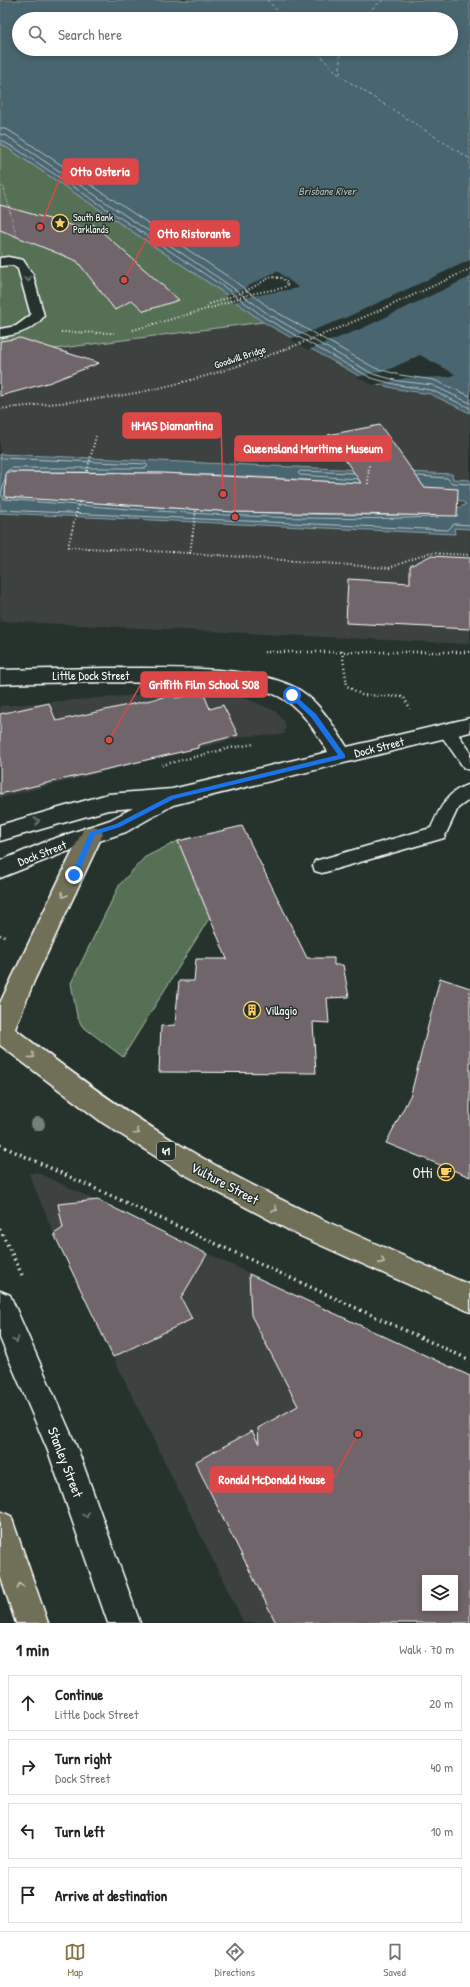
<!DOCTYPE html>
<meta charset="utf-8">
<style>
body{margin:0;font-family:"Patrick Hand",sans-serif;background:#f6f6f6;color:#222}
.controls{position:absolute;right:12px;bottom:12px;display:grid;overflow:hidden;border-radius:0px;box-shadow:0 2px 6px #0003}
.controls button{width:36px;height:36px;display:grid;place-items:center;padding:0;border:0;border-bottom:1px solid #e0e0e0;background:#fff;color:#222;font:20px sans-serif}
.stop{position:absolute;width:12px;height:12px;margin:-9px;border:3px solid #1a73e8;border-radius:50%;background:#fff}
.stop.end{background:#1a73e8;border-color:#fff;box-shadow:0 1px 4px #0008}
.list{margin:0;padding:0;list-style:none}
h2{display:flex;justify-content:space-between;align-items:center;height:52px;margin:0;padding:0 16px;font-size:17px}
h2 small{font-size:13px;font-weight:400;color:#767676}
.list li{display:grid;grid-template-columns:26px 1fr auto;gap:12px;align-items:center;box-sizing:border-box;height:56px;margin:0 8px 8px;padding:0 8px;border:1px solid #e0e0e0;border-radius:0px}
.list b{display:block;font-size:15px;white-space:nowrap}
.list p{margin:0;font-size:13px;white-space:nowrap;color:#767676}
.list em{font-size:13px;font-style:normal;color:#767676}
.icon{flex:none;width:22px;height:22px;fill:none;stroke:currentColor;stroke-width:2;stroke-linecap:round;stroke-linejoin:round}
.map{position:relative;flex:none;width:470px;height:1623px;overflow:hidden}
.search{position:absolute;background:#fff;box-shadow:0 2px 6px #0003;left:12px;right:12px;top:12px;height:44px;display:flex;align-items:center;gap:10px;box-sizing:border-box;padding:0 14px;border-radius:22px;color:#767676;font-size:15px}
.sheet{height:308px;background:#fff}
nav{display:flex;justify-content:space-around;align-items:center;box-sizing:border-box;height:56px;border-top:1px solid #e0e0e0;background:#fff;font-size:11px;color:#767676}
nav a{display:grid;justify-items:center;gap:2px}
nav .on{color:#857141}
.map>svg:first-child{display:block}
</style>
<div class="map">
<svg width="470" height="1623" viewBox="0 0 470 1623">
<rect width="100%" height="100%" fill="#26332d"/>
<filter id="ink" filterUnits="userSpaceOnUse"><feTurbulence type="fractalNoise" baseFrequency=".025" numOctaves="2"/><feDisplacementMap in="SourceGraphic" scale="8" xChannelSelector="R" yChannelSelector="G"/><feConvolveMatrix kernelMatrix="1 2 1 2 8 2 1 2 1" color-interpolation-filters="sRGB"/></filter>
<g filter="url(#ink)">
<g fill="#3c423f" fill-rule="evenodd">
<polygon points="263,322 360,376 397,389 430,394 470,413 470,644 0,621 0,356"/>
<polygon points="188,691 215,692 247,699 275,711 284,721 286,727 284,734 246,736 0,798 0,706"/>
<path d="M36,1172L470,1378V1623H244L113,1357L54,1234L29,1174ZM425,1578H455V1608H425Z"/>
</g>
<g fill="#567056" stroke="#aab8aa">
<polygon points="0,143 224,293 263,322 0,356"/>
<polygon points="178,841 210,917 123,1057 82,1026 77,1016 71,983 120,884 145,857"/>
</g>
<g fill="#49656f" stroke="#92a3a9" fill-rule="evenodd">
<path d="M0,0H470V413L430,394L397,389L370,382L263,322L224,293L0,143ZM19,19H451V49H19Z"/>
<path d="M0,454L452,474L453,479L470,480V529L454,528L455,534L0,513ZM11,472C124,471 236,474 348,483C377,485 443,488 466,504C444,519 381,515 353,515C236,514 121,506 5,495Z"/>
</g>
<g fill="#26332d">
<polygon points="470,260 470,277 363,328 308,350 290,339 345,318"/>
<polygon points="277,271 299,288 252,296 234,302 225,296 241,290"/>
<polygon points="420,355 455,374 449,377 406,378 373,385 357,377 390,369"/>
</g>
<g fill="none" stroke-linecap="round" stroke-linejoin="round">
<g stroke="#b6c1c5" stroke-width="1">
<polyline points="0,128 8,130 24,140 233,280 271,309 375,368 400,375 434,380 470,396"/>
<polyline points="0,134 7,136 229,285 268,314 373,374 399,381 432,385 470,403"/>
<polyline points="0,140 18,150 227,289 265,318 371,378 398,385 431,390 470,408"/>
<polyline points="0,458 146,464 148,466 146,468 12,468 7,471"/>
<polyline points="353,473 300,471 298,473 300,475 357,479"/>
<polyline points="418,476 447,478 452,483 470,484"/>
<path d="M5,479L1,494L4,499C148,511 293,523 438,517"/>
<polyline points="0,510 448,530 454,524 470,525"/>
</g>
<g stroke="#adbabe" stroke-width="1" stroke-dasharray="3 2.5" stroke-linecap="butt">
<polyline points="267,0 285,19"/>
<polyline points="359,19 383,0"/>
<polyline points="314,49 340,76 470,159"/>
<polyline points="340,49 340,76"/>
</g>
</g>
<g fill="#70656a" stroke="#fff" fill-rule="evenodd">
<polygon points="0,205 88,230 93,224 179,300 144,311 132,300 115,310 77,261 0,230"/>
<polygon points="20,338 99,363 51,382 0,396 0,341"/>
<polygon points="380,425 424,487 458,489 457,516 234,512 5,497 6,472 163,473 361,483 328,435"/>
<polygon points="430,556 470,558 470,629 346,623 348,579 410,583 410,566"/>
<polygon points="203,692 210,709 223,705 238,735 198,745 198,748 0,794 0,714 49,703 56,721 173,695 176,698"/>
<polygon points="242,826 307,958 334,958 334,965 343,965 349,997 327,998 329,1023 313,1022 316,1073 159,1072 161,1026 175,1025 179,981 194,981 196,959 227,959 178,841"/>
<polygon points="440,978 470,988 470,1177 386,1143 411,1094"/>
<polygon points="98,1200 207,1254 181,1298 192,1319 113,1357 54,1234 63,1228 58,1204"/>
<path d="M249,1274L470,1376V1623H276L195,1462L252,1431L259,1444L258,1428L298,1406L251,1315ZM425,1578H455V1608H425Z"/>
</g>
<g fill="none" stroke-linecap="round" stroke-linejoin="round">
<g stroke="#fff" stroke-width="3">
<g id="service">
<path d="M8,257L23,260L33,275L44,316C34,330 16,335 0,337V329L16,326L31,315L18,269L13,265L0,266V258Z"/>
<polygon points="447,725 453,727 470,751 470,770 464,768 438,731 441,727"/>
<path d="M470,784V799L458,808L444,838L322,873L315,871L313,866L315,861L431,828C440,808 447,791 470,784Z"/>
</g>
</g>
<g stroke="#fff" stroke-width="3">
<path id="minor" d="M105,668C158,669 257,663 301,691C321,704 334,727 347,747L470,718V732L173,805L126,832L66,852L0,878V861L50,840L110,820L133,808L108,810L0,841V825L108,794L172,789L328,752C315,731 301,707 278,696C245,680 203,683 167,683C111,682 56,682 0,684V670Z"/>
</g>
<g stroke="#fff" stroke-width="3">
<polygon id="secondary" points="0,1291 10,1295 78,1450 140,1623 108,1623 48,1451 0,1338"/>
</g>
<g stroke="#fff" stroke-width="3">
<g id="primary">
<path d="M92,826L100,828L103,834L34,981L15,1029C74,1075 134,1119 199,1156C286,1206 378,1245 470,1285V1312L298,1235L180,1172L103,1123L0,1045V1003L81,834L84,828Z"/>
<polygon points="0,1511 11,1516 48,1623 16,1623 0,1575"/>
</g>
</g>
<polyline stroke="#fff" stroke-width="1.5" stroke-dasharray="0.5 2" stroke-linecap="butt" points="0,185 4,188 16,235"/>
<g stroke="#fff" stroke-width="2" stroke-dasharray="1 2.5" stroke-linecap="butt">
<polyline points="133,330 214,307 250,294 283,288 288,284 282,278 271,277 246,291 210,304 207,307"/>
<polyline points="61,332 114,333"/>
<path d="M0,409C50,403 101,401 150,390C262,366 366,317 470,269"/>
<polyline points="87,471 96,436"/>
<polyline points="368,484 369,463"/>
<polyline points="79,502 68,547 190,553 196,510"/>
<polyline points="190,553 389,568 429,553 470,555"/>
</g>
<g stroke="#fff" stroke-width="2.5" stroke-dasharray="1 3" stroke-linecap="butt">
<polyline points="342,651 347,686 362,695 404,697 410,709"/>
<polyline points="264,652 470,652"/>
<polyline points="162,765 230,748 254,744"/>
<polyline points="0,935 7,938"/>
</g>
<g stroke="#fff" stroke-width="3.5" stroke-dasharray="1.5 4" stroke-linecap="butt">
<polyline points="0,1145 470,1360"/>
<polyline points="0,1229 22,1275"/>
</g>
<use href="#service" fill="#26332d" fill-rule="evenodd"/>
<use href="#minor" fill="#26332d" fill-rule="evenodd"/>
<use href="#secondary" fill="#26332d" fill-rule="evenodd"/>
<use href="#primary" fill="#706f59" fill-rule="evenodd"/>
</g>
<circle fill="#748077" cx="38" cy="1124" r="7"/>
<defs><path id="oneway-chevron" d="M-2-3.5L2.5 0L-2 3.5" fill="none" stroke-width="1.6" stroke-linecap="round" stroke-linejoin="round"/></defs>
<g stroke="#727a76">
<use href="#oneway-chevron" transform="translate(28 279) rotate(75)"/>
<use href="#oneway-chevron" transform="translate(37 821) rotate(-15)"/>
<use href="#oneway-chevron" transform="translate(16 1340) rotate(67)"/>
<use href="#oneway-chevron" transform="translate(86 1515) rotate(70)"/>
</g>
<g stroke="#bfbeb4">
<use href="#oneway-chevron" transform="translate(64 895) rotate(117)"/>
<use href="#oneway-chevron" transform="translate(32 1056) rotate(38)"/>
<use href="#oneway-chevron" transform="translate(137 1132) rotate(34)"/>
<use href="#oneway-chevron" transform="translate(275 1209) rotate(26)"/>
<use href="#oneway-chevron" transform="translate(382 1261) rotate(24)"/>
<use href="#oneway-chevron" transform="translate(20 1586) rotate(-108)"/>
</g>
</g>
<polygon fill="#1a73e8" points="292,693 316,714 345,755 345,758 174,799 120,827 95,835 77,877 72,877 71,875 90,832 116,824 170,796 338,755 311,717 290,697 289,695"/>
<defs>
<g id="sight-ring" transform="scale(0.9)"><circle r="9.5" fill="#26332d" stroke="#ffd166" stroke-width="1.5"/><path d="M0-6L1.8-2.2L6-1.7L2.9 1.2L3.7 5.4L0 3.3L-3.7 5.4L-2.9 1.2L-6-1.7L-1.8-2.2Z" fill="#ffd166"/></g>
<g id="building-ring" transform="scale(0.9)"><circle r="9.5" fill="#26332d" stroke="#ffd166" stroke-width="1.5"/><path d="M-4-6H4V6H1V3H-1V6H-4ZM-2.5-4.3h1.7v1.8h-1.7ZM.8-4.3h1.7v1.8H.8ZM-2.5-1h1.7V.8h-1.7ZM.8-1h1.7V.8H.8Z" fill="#ffd166"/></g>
<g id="cafe-ring" transform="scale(0.9)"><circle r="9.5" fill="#26332d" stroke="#ffd166" stroke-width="1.5"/><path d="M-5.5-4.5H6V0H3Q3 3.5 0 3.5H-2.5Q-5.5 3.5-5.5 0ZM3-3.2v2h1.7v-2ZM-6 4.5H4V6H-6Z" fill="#ffd166"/></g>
</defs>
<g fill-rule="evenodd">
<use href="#sight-ring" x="60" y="223"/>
<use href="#building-ring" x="252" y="1010"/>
<use href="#cafe-ring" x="446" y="1172"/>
</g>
<g text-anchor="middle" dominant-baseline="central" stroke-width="3" stroke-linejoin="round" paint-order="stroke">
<g font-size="10" fill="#fff" stroke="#26332d" text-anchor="start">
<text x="73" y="217">South Bank<tspan x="73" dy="12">Parklands</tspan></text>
</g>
<g font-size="10" fill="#fff" stroke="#26332d">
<text transform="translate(240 357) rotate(-18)">Goodwill Bridge</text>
</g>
<g font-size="11" font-style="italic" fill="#adbabe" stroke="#26332d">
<text x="327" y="191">Brisbane River</text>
</g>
<rect fill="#26332d" stroke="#bec2c0" stroke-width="1" x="157" y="1142" width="18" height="18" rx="3"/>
<g font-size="11" font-weight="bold" fill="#fff">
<text x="166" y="1151">41</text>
</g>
<g font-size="12" fill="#fff" stroke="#26332d">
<text x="91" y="675">Little Dock Street</text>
<text transform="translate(379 747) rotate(-14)">Dock Street</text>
<text transform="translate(42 853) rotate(-21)">Dock Street</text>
</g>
<g font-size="12" fill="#fff" stroke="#26332d" text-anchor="start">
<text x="265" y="1010">Villagio</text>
</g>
<g font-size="14" fill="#fff" stroke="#26332d" text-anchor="end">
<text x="433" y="1172">Otti</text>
</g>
<g font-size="14" fill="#fff" stroke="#26332d">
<text transform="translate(225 1183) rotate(28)">Vulture Street</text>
<text transform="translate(66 1462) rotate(69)">Stanley Street</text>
</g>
</g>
<path fill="none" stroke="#dc4848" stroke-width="1.5" d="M40 227L63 171M124 280L150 233M223 494L221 425M235 517L235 448M109 740L141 684M358 1434L333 1479"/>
<g fill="#dc4848" stroke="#26332d" stroke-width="1.5">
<circle cx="40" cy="227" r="4"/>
<circle cx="124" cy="280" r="4"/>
<circle cx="223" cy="494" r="4"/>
<circle cx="235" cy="517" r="4"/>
<circle cx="109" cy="740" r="4"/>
<circle cx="358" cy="1434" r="4"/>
</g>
<g fill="#dc4848" stroke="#dc4848" stroke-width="1.5">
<rect x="63" y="159" width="75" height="25" rx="4"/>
<rect x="150" y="221" width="89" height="25" rx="4"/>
<rect x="123" y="413" width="98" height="25" rx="4"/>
<rect x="235" y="436" width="156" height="25" rx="4"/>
<rect x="141" y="672" width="126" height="25" rx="4"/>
<rect x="210" y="1467" width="123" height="25" rx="4"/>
</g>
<g font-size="13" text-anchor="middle" font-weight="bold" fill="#fff">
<text x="100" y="176">Otto Osteria</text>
<text x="194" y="238">Otto Ristorante</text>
<text x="172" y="430">HMAS Diamantina</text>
<text x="313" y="453">Queensland Maritime Museum</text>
<text x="204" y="689">Griffith Film School S08</text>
<text x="272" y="1484">Ronald McDonald House</text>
</g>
</svg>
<div class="controls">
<button><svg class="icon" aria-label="layers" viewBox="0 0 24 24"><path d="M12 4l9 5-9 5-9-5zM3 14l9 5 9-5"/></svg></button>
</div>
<div class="stop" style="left:292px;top:695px"></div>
<div class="stop end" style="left:74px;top:875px"></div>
<div class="search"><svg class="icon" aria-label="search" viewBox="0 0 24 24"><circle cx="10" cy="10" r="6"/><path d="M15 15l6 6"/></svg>Search here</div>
</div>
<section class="sheet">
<h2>1 min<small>Walk · 70 m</small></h2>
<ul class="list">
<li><svg class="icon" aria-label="ahead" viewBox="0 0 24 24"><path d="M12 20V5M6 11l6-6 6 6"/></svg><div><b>Continue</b><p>Little Dock Street</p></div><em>20 m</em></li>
<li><svg class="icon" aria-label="right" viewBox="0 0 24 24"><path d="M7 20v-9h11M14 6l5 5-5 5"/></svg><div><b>Turn right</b><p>Dock Street</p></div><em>40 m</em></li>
<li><svg class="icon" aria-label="left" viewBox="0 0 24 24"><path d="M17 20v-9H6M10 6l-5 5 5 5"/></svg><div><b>Turn left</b></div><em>10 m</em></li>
<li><svg class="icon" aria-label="arrive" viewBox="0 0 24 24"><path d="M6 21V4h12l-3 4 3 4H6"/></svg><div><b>Arrive at destination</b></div></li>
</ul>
</section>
<nav>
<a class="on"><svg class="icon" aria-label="map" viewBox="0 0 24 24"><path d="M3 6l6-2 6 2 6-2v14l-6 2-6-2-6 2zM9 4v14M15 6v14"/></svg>Map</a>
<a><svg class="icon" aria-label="directions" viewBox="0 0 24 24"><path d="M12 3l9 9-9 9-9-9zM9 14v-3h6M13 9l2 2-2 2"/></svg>Directions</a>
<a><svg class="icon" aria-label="saved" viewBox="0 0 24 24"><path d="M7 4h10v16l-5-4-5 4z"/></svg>Saved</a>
</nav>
